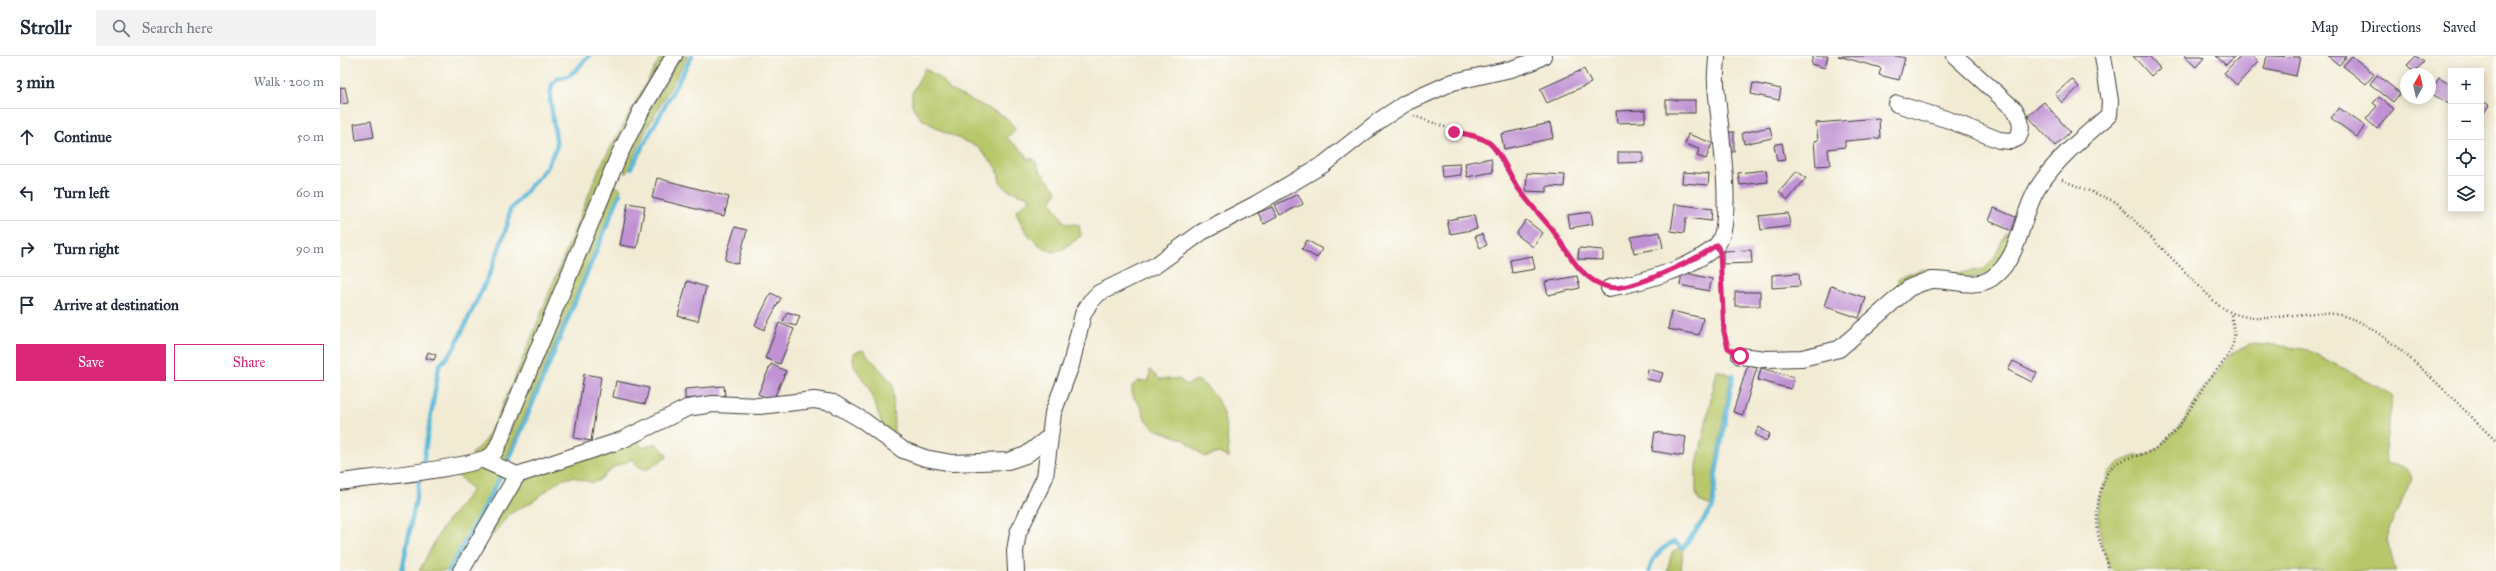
<!DOCTYPE html>
<meta charset="utf-8">
<style>
body{margin:0;font-family:"IM FELL Great Primer",serif;background:#f2f2f3;color:#1f2937}
.controls{position:absolute;right:12px;top:12px;display:grid;overflow:hidden;border-radius:0px;box-shadow:0 2px 10px #0003}
.controls button{width:36px;height:36px;display:grid;place-items:center;padding:0;border:0;border-bottom:1px solid #e0e1e3;background:#fff;color:#1f2937;font:20px sans-serif}
.compass{position:absolute;left:2060px;top:12px;width:36px;height:36px;border-radius:50%;background:#fff;box-shadow:0 2px 10px #0003;rotate:8deg}
.stop{position:absolute;width:12px;height:12px;margin:-9px;border:3px solid #db2777;border-radius:50%;background:#fff}
.stop.end{background:#db2777;border-color:#fff;box-shadow:0 1px 4px #0008}
.list{margin:0;padding:0;list-style:none}
h2{display:flex;justify-content:space-between;align-items:center;height:52px;margin:0;padding:0 16px;font-size:17px}
h2 small{font-size:13px;font-weight:400;color:#747a83}
.list li{display:grid;grid-template-columns:26px 1fr auto;gap:12px;align-items:center;box-sizing:border-box;height:56px;padding:0 16px;border-top:1px solid #e0e1e3}
.list b{display:block;font-size:15px;white-space:nowrap}
.list em{font-size:13px;font-style:normal;color:#747a83}
.actions{display:flex;gap:8px;padding:12px 16px}
.actions a{flex:1;padding:9px 0;border:1px solid #db2777;border-radius:0px;text-align:center;font-size:14px;color:#db2777}
.actions .main{background:#db2777;color:#fff}
.icon{flex:none;width:22px;height:22px;fill:none;stroke:currentColor;stroke-width:2;stroke-linecap:round;stroke-linejoin:round}
.map{position:relative;flex:none;width:2156px;height:515px;overflow:hidden}
header{display:flex;align-items:center;gap:24px;box-sizing:border-box;height:56px;padding:0 20px;background:#fff;border-bottom:1px solid #e0e1e3}
header strong{font-size:19px}
nav{display:flex;gap:22px;margin-inline-start:auto;font-size:14px}
.search{width:280px;height:36px;background:#f2f2f3;display:flex;align-items:center;gap:10px;box-sizing:border-box;padding:0 14px;border-radius:0px;color:#747a83;font-size:15px}
main{display:flex}
aside{flex:1;background:#fff}
.map>svg:first-child{display:block}
</style>
<header>
<strong>Strollr</strong>
<div class="search"><svg class="icon" aria-label="search" viewBox="0 0 24 24"><circle cx="10" cy="10" r="6"/><path d="M15 15l6 6"/></svg>Search here</div>
<nav><a>Map</a><a>Directions</a><a>Saved</a></nav>
</header>
<main>
<aside>
<h2>3 min<small>Walk · 200 m</small></h2>
<ul class="list">
<li><svg class="icon" aria-label="ahead" viewBox="0 0 24 24"><path d="M12 20V5M6 11l6-6 6 6"/></svg><div><b>Continue</b></div><em>50 m</em></li>
<li><svg class="icon" aria-label="left" viewBox="0 0 24 24"><path d="M17 20v-9H6M10 6l-5 5 5 5"/></svg><div><b>Turn left</b></div><em>60 m</em></li>
<li><svg class="icon" aria-label="right" viewBox="0 0 24 24"><path d="M7 20v-9h11M14 6l5 5-5 5"/></svg><div><b>Turn right</b></div><em>90 m</em></li>
<li><svg class="icon" aria-label="arrive" viewBox="0 0 24 24"><path d="M6 21V4h12l-3 4 3 4H6"/></svg><div><b>Arrive at destination</b></div></li>
</ul>
<div class="actions"><a class="main">Save</a><a>Share</a></div>
</aside>
<div class="map">
<svg width="2156" height="515" viewBox="0 0 2156 515">
<rect width="100%" height="100%" fill="#fdfcf7"/>
<filter id="ink" filterUnits="userSpaceOnUse"><feTurbulence type="fractalNoise" baseFrequency=".025" numOctaves="2"/><feDisplacementMap in="SourceGraphic" scale="8" xChannelSelector="R" yChannelSelector="G"/><feConvolveMatrix kernelMatrix="1 2 1 2 8 2 1 2 1" color-interpolation-filters="sRGB"/></filter>
<filter id="wash" filterUnits="userSpaceOnUse"><feTurbulence type="fractalNoise" baseFrequency=".012" numOctaves="4" result="noise"/><feDisplacementMap in="SourceGraphic" scale="16" xChannelSelector="R" yChannelSelector="G"/><feGaussianBlur stdDeviation="0.9" result="paint"/><feColorMatrix in="noise" values="0 0 0 0 0 0 0 0 0 0 0 0 0 0 0 0 0 1.4 0 .05"/><feComposite in="paint" operator="in"/></filter>
<g filter="url(#wash)">
<rect width="100%" height="100%" fill="#f2ebd4"/>
<g fill="#b8c76a" stroke="#6a7243">
<polygon points="321,0 329,0 150,389 138,399 131,399 145,384 153,370 175,322 259,113"/>
<polygon points="340,0 348,0 306,74 286,118 283,112 285,100"/>
<path d="M585,12L603,25L610,34L664,60L676,72L667,82L686,98L687,103H694L700,115L717,135L711,146L725,167L739,169L741,180L723,193L713,196C693,188 683,175 676,155L691,142L668,134L660,126L657,112L637,90L608,78L580,62L572,49V37Z"/>
<polygon points="275,130 281,133 164,408 159,403 272,131"/>
<polygon points="1666,176 1676,181 1651,218 1559,232 1558,223 1582,213 1614,218 1644,213 1654,203"/>
<path d="M1909,288L1936,289L1968,294L2053,339L2044,399L2047,408C2059,409 2068,410 2072,422L2049,473L2047,484L2056,515H1774L1769,511L1761,485L1759,469V443L1769,417L1778,407L1795,400L1807,399L1818,392L1841,370L1865,329L1879,315L1888,300Z"/>
<path d="M523,294L553,328L554,383C538,371 538,350 529,333C523,320 511,313 513,297Z"/>
<path d="M810,314L819,323H839L847,329L857,324C887,342 886,371 889,402L879,397L864,401L845,384L815,373L805,363L802,353L792,339V330L798,325H809Z"/>
<polygon points="1377,314 1391,319 1374,416 1371,450 1359,445 1356,436 1356,414"/>
<polygon points="295,381 303,392 316,387 327,399 326,402 306,414 297,410 293,403 274,411 258,425 252,427 233,421 220,424 195,444 168,459 153,479 144,481 179,421"/>
<polygon points="140,409 160,419 148,444 107,515 79,515 102,472 132,434 119,420 107,419"/>
<polygon points="1339,492 1343,494 1341,515 1327,515 1332,496"/>
</g>
<g fill="none" stroke-linecap="round" stroke-linejoin="round">
<g stroke="#5ab8d8" stroke-width="4.5">
<polyline points="291,112 352,0"/>
<polyline points="169,404 280,138"/>
<polyline points="83,407 99,310 113,294 151,215 167,170 170,154 206,112 217,90 210,42 212,29 217,23 228,20 236,14 249,0"/>
<polyline points="62,515 80,421"/>
<polyline points="109,515 161,420"/>
<path d="M1309,515C1313,500 1320,493 1334,486L1343,492L1373,451L1376,417L1393,319"/>
</g>
</g>
<g id="blocks">
<g fill="#c092d3">
<polygon points="1473,0 1488,0 1485,12 1471,8"/>
<polygon points="1498,0 1557,0 1565,2 1559,24 1539,19 1541,12"/>
<polygon points="1793,0 1809,0 1820,12 1811,20"/>
<polygon points="1844,0 1862,0 1864,2 1856,11"/>
<polygon points="1876,0 1895,0 1886,9"/>
<polygon points="1900,0 1912,0 1918,6 1897,29 1884,17"/>
<polygon points="1927,0 1960,1 1956,20 1924,13"/>
<polygon points="1988,0 2007,0 1999,9"/>
<polygon points="2012,0 2034,18 2026,28 2003,10"/>
<polygon points="2076,0 2084,6 2074,16 2067,9"/>
<polygon points="1244,13 1251,27 1207,47 1200,33"/>
<polygon points="2037,19 2060,37 2053,46 2030,28"/>
<polygon points="2099,22 2111,29 2111,49 2090,37"/>
<polygon points="1732,23 1739,31 1722,47 1715,38"/>
<polygon points="1413,27 1441,33 1439,44 1411,38"/>
<polygon points="5,31 8,47 0,48 0,32"/>
<polygon points="2039,41 2054,53 2037,73 2026,63 2037,50 2033,47"/>
<rect x="1326" y="44" width="29" height="13"/>
<polygon points="2141,44 2149,49 2143,59 2141,58"/>
<polygon points="1704,46 1730,76 1715,90 1688,60"/>
<polygon points="1999,52 2025,70 2017,81 1991,62"/>
<polygon points="1305,54 1305,66 1277,67 1276,55"/>
<polygon points="1539,62 1540,82 1505,85 1505,91 1488,93 1490,109 1476,110 1474,85 1478,84 1476,67"/>
<polygon points="31,65 34,81 16,84 14,68"/>
<polygon points="1210,67 1213,82 1164,93 1161,78"/>
<polygon points="1430,71 1432,82 1404,88 1402,77"/>
<polygon points="1384,76 1394,76 1394,96 1385,96"/>
<polygon points="1348,78 1372,87 1366,103 1357,100 1359,93 1345,88"/>
<polygon points="1442,87 1445,104 1437,105 1434,89"/>
<polygon points="1278,96 1303,96 1303,106 1278,107"/>
<polygon points="1151,102 1153,116 1127,121 1125,107"/>
<polygon points="1120,108 1121,119 1102,121 1101,109"/>
<polygon points="1426,114 1428,126 1400,129 1398,117"/>
<polygon points="1457,115 1466,122 1448,144 1439,136"/>
<polygon points="1343,116 1369,118 1368,129 1342,127"/>
<polygon points="1187,117 1225,119 1224,131 1207,130 1207,136 1186,135"/>
<polygon points="317,122 389,141 384,160 312,142"/>
<polygon points="958,138 963,148 940,159 935,149"/>
<polygon points="288,147 305,150 297,192 280,189"/>
<polygon points="1335,148 1372,153 1371,165 1346,162 1344,177 1331,175"/>
<polygon points="932,151 937,161 924,168 918,157"/>
<polygon points="1654,152 1678,162 1672,175 1649,165"/>
<polygon points="1251,156 1253,168 1230,172 1228,159"/>
<polygon points="1448,157 1450,170 1421,174 1419,160"/>
<polygon points="1134,159 1137,173 1110,178 1107,164"/>
<polygon points="1186,164 1203,177 1193,191 1176,178"/>
<polygon points="395,171 407,174 398,208 385,204"/>
<polygon points="1320,176 1323,192 1294,197 1291,181"/>
<polygon points="1142,178 1147,189 1140,192 1135,180"/>
<polygon points="967,184 982,193 977,202 962,193"/>
<polygon points="1239,192 1263,194 1263,204 1238,203"/>
<polygon points="1411,194 1412,207 1383,208 1383,195"/>
<polygon points="1192,200 1195,213 1172,217 1170,204"/>
<polygon points="1342,216 1372,223 1369,235 1340,229"/>
<polygon points="1459,217 1460,230 1432,232 1432,219"/>
<polygon points="1237,220 1240,232 1208,239 1205,226"/>
<polygon points="347,225 366,231 358,265 338,260"/>
<polygon points="1491,230 1526,242 1519,262 1484,250"/>
<rect x="1395" y="236" width="25" height="14"/>
<polygon points="431,237 441,242 424,274 415,269"/>
<polygon points="1331,255 1363,262 1359,279 1328,273"/>
<polygon points="447,256 460,260 456,270 443,266"/>
<polygon points="439,267 454,273 440,308 425,302"/>
<polygon points="88,296 96,299 94,304 86,302"/>
<polygon points="1673,305 1697,317 1692,326 1668,314"/>
<polygon points="431,308 446,315 433,344 418,338"/>
<polygon points="1408,308 1417,311 1403,359 1393,356"/>
<polygon points="1421,312 1454,321 1451,333 1418,324"/>
<polygon points="1308,313 1323,317 1320,326 1306,323"/>
<polygon points="244,318 261,321 251,385 234,382"/>
<polygon points="276,325 309,332 305,348 273,341"/>
<polygon points="384,330 385,340 345,343 345,333"/>
<polygon points="1419,371 1430,378 1426,385 1415,378"/>
<polygon points="1315,376 1346,381 1343,400 1312,395"/>
</g>
</g>
</g>
<g filter="url(#ink)">
<use href="#blocks" fill-opacity="0" stroke="#3c3b38" stroke-width="1"/>
<g fill="none" stroke-linecap="round" stroke-linejoin="round">
<g stroke="#3c3b38" stroke-width="18">
<g id="minor">
<path d="M1557,48L1609,64L1659,84L1671,85L1678,82C1683,71 1681,64 1675,54L1615,0"/>
<path d="M1269,232C1301,226 1352,213 1376,190C1397,169 1377,58 1376,27C1375,18 1377,9 1377,0"/>
<path d="M1400,300L1426,303L1462,302L1499,293L1569,232C1577,229 1584,225 1592,224C1611,223 1635,234 1652,222C1681,201 1680,162 1697,133C1715,104 1743,81 1769,59L1770,45L1763,0"/>
<polyline points="143,404 177,419 282,384 347,352 373,348 419,350 474,344 493,347 524,365 563,394 585,402 612,407 668,405 686,399 709,381"/>
<path d="M0,426C26,422 139,412 153,398C159,391 162,378 166,370L279,99L301,55L334,0"/>
<polyline points="121,515 177,419"/>
<polyline points="676,515 675,495 678,477 705,421 713,357 731,309 743,258 750,246 759,237 816,209 862,176 916,148 984,108 1040,64 1066,47 1113,26 1171,13 1192,6 1203,0"/>
</g>
</g>
<g stroke="#3c3b38" stroke-width="2.5" stroke-dasharray="1 3" stroke-linecap="butt">
<polyline points="1074,60 1150,87 1177,131 1217,180 1236,209 1255,226"/>
<path d="M1722,124L1776,146L1877,248C1920,280 1962,245 2010,262C2052,276 2121,352 2156,385"/>
<polyline points="1381,206 1383,276 1388,292"/>
<path d="M1768,515C1769,505 1762,495 1760,486C1754,464 1757,438 1767,418C1778,398 1800,403 1816,392C1839,376 1850,352 1864,330C1873,316 1888,305 1893,288C1896,277 1893,269 1891,258"/>
</g>
<use href="#minor" stroke="#fff" stroke-width="16"/>
</g>
</g>
<g fill="none" stroke-linecap="round" stroke-linejoin="round" filter="url(#ink)">
<path stroke="#db2777" stroke-width="5" d="M1114,76C1125,78 1138,79 1148,86C1158,92 1170,119 1176,129C1186,144 1199,158 1211,172C1227,193 1239,224 1268,231C1290,237 1358,202 1377,189L1380,197L1384,276L1388,292L1400,300"/>
</g>
</svg>
<div class="controls">
<button>+</button>
<button>−</button>
<button><svg class="icon" aria-label="locate" viewBox="0 0 24 24"><circle cx="12" cy="12" r="6"/><path d="M12 2v4M12 18v4M2 12h4M18 12h4"/></svg></button>
<button><svg class="icon" aria-label="layers" viewBox="0 0 24 24"><path d="M12 4l9 5-9 5-9-5zM3 14l9 5 9-5"/></svg></button>
</div>
<svg class="compass" viewBox="-18 -18 36 36"><path d="M0-13l5 13h-10z" fill="#e53935"/><path d="M0 13l5-13h-10z" fill="#747a83"/></svg>
<div class="stop" style="left:1400px;top:300px"></div>
<div class="stop end" style="left:1114px;top:76px"></div>
</div>
</main>
